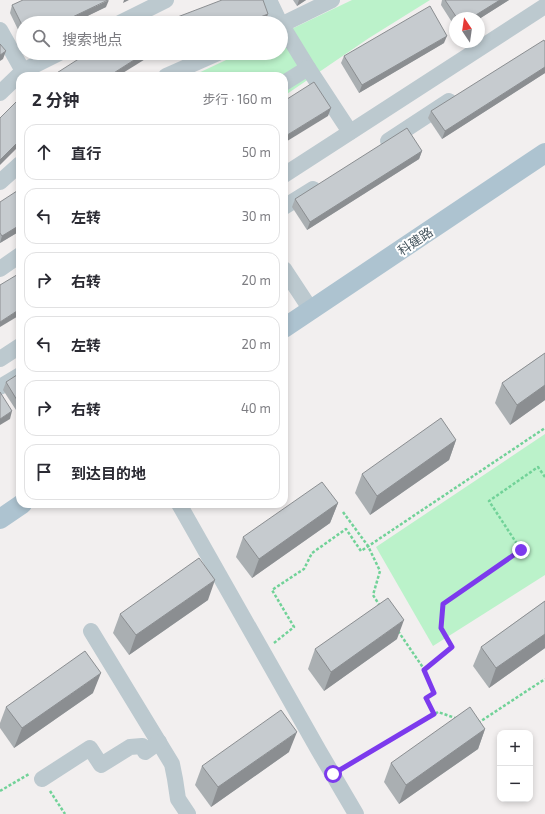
<!DOCTYPE html>
<html lang="zh">
<meta charset="utf-8">
<style>
body{margin:0;font-family:"Exo 2","Noto Sans SC",sans-serif;background:#f7f7f7;color:#2b2b33}
.controls{position:absolute;right:12px;bottom:12px;display:grid;overflow:hidden;border-radius:8px;box-shadow:0 2px 6px #0003}
.controls button{width:36px;height:36px;display:grid;place-items:center;padding:0;border:0;border-bottom:1px solid #e1e1e2;background:#fff;color:#2b2b33;font:20px sans-serif}
.compass{position:absolute;left:449px;top:12px;width:36px;height:36px;border-radius:50%;background:#fff;box-shadow:0 2px 6px #0003;rotate:347deg}
.stop{position:absolute;width:12px;height:12px;margin:-9px;border:3px solid #7c3aed;border-radius:50%;background:#fff}
.stop.end{background:#7c3aed;border-color:#fff;box-shadow:0 1px 4px #0008}
.list{margin:0;padding:0;list-style:none}
h2{display:flex;justify-content:space-between;align-items:center;height:52px;margin:0;padding:0 16px;font-size:17px}
h2 small{font-size:13px;font-weight:400;color:#7c7c81}
.list li{display:grid;grid-template-columns:26px 1fr auto;gap:12px;align-items:center;box-sizing:border-box;height:56px;margin:0 8px 8px;padding:0 8px;border:1px solid #e1e1e2;border-radius:12px}
.list b{display:block;font-size:15px;white-space:nowrap}
.list em{font-size:13px;font-style:normal;color:#7c7c81}
.icon{flex:none;width:22px;height:22px;fill:none;stroke:currentColor;stroke-width:2;stroke-linecap:round;stroke-linejoin:round}
.map{position:relative;flex:none;width:545px;height:814px;overflow:hidden}
.search{position:absolute;background:#fff;box-shadow:0 2px 6px #0003;left:16px;top:16px;width:272px;height:44px;display:flex;align-items:center;gap:10px;box-sizing:border-box;padding:0 14px;border-radius:22px;color:#7c7c81;font-size:15px}
.panel{position:absolute;background:#fff;box-shadow:0 2px 6px #0003;left:16px;top:72px;width:272px;height:436px;border-radius:12px}
.map>svg:first-child{display:block}
</style>
<div class="map">
<svg width="545" height="814" viewBox="0 0 545 814">
<rect width="100%" height="100%" fill="#f2efef"/>
<g fill="#bbf2ca">
<polygon points="352,0 430,0 369,38 284,96 284,76 192,76 241,53 281,53 281,34"/>
<polygon points="545,434 545,575 433,646 376,547"/>
</g>
<g fill="none" stroke-linecap="round" stroke-linejoin="round">
<g stroke="#71d298" stroke-width="2.5" stroke-dasharray="3 2" stroke-linecap="butt">
<polyline points="343,512 368,546 380,571 373,595 380,606"/>
<polyline points="398,631 424,669 452,647 441,628 443,604 521,550 489,501 538,467 545,477"/>
<polyline points="274,643 294,627 272,590 304,569 312,553 346,529 361,551 545,428"/>
<polyline points="424,669 434,693 425,698 434,715"/>
<polyline points="478,723 545,679"/>
<polyline points="345,767 438,712 458,719"/>
<polyline points="0,791 29,774"/>
<polyline points="50,791 65,814"/>
</g>
<g stroke="#bcc9cf" stroke-width="16">
<polyline points="269,0 280,23"/>
<polyline points="120,23 166,0"/>
<polyline points="281,24 308,68 350,132"/>
<polyline points="281,25 332,0"/>
<polyline points="0,30 23,71"/>
<polyline points="166,76 218,53"/>
<polyline points="284,83 308,68"/>
<polyline points="0,93 23,71 59,53"/>
<polyline points="388,141 449,101"/>
<polyline points="284,175 545,6"/>
<polyline points="0,182 20,164"/>
<polyline points="284,207 313,189"/>
<polyline points="0,269 20,255"/>
<polyline points="284,269 311,310"/>
<polyline points="0,359 20,346"/>
<polyline points="0,387 20,375"/>
<polyline points="179,504 319,751 356,814"/>
<polyline points="91,631 172,764 175,779 178,799 188,814"/>
<polyline points="42,779 90,748 101,765 130,747 142,746 145,752 159,742"/>
</g>
<g stroke="#adc3d0" stroke-width="20">
<polyline points="284,328 545,153"/>
<polyline points="0,519 22,504"/>
</g>
</g>
<g fill="#aaafb2">
<polygon points="293,0 306,0 297,6"/>
<polygon points="442,0 509,0 479,19 479,18 455,18 455,27 441,5"/>
<polygon points="12,5 106,7 73,23 23,23 23,40 10,13"/>
<polygon points="545,42 545,73 442,139 428,118 431,111"/>
<polygon points="444,43 359,93 341,63 344,56"/>
<polygon points="422,151 419,159 307,230 292,207 295,199"/>
<polygon points="0,202 20,231 0,243"/>
<polygon points="545,353 545,400 510,425 495,403 502,383"/>
<polygon points="20,373 20,411 18,413 3,390 6,382"/>
<polygon points="456,440 449,460 370,515 355,493 362,474"/>
<polygon points="338,503 330,523 252,578 236,557 243,537"/>
<polygon points="208,600 129,655 113,633 120,614"/>
<polygon points="545,601 545,648 489,688 473,666 481,647"/>
<polygon points="397,639 324,691 308,669 315,649"/>
<polygon points="93,693 14,748 0,728 0,723 6,707"/>
<polygon points="485,729 478,749 399,804 384,782 391,763"/>
<polygon points="289,752 211,807 195,785 202,766"/>
</g>
<g fill="#8b8e91">
<polygon points="109,0 106,7 73,23 60,23"/>
<polygon points="124,0 129,0 123,3"/>
<polygon points="299,0 306,0 297,6"/>
<polygon points="500,0 509,0 479,19 479,18 471,18"/>
<polygon points="268,14 266,22 262,23 245,23"/>
<polygon points="447,36 444,43 359,93 362,85"/>
<polygon points="6,51 3,59 0,61 0,55"/>
<polygon points="145,53 149,53 147,58 118,76 109,76"/>
<polygon points="176,53 183,53 174,56"/>
<polygon points="545,67 545,73 442,139 445,131"/>
<polygon points="331,108 328,116 284,143 284,137"/>
<polygon points="20,140 20,145 0,165 0,160"/>
<polygon points="422,151 419,159 307,230 310,222"/>
<polygon points="20,225 20,231 0,243 2,236"/>
<polygon points="20,309 20,315 0,327 0,322"/>
<polygon points="545,385 545,400 510,425 517,405"/>
<polygon points="20,406 20,411 18,413"/>
<polygon points="12,411 10,419 0,425 0,419"/>
<polygon points="456,440 449,460 370,515 377,496"/>
<polygon points="338,503 330,523 252,578 259,559"/>
<polygon points="215,580 208,600 129,655 136,635"/>
<polygon points="404,620 397,639 324,691 331,672"/>
<polygon points="545,634 545,648 489,688 496,668"/>
<polygon points="101,673 93,693 14,748 22,728"/>
<polygon points="485,729 478,749 399,804 406,785"/>
<polygon points="297,732 289,752 211,807 218,787"/>
</g>
<g fill="#c6cbcf" stroke="#8b8e91">
<polygon points="23,0 108,0 60,23 23,23 23,27 12,5"/>
<polygon points="222,0 263,0 268,14 245,23 167,23 167,21"/>
<polygon points="445,0 500,0 471,18 457,18"/>
<polygon points="430,6 447,36 362,85 344,56"/>
<polygon points="544,40 545,42 545,67 445,131 431,111"/>
<polygon points="0,44 6,51 0,55"/>
<polygon points="88,53 145,53 109,76 52,76"/>
<polygon points="314,82 331,108 284,137 284,101"/>
<polygon points="20,98 20,140 0,160 0,118"/>
<polygon points="407,128 422,151 310,222 295,199"/>
<polygon points="20,189 20,225 2,236 0,233 0,202"/>
<polygon points="20,273 20,309 0,322 0,285"/>
<polygon points="545,353 545,385 517,405 502,383"/>
<polygon points="20,373 20,405 6,382"/>
<polygon points="0,392 12,411 0,419"/>
<polygon points="441,418 456,440 377,496 362,474"/>
<polygon points="322,482 338,503 259,559 243,537"/>
<polygon points="199,558 215,580 136,635 120,614"/>
<polygon points="388,598 404,620 331,672 315,649"/>
<polygon points="545,601 545,634 496,668 481,647"/>
<polygon points="85,651 101,673 22,728 6,707"/>
<polygon points="470,707 485,729 406,785 391,763"/>
<polygon points="281,710 297,732 218,787 202,766"/>
</g>
<g fill="none" stroke-linecap="round" stroke-linejoin="round">
<polyline stroke="#7c3aed" stroke-width="5" points="333,774 434,714 426,698 434,693 424,670 452,647 441,628 443,604 521,550"/>
</g>
<g text-anchor="middle" dominant-baseline="central" stroke-width="4" stroke-linejoin="round" paint-order="stroke">
<g font-size="13" fill="#46555e" stroke="#fff">
<text transform="translate(415 241) rotate(-34)">科建路</text>
</g>
</g>
</svg>
<div class="controls">
<button>+</button>
<button>−</button>
</div>
<svg class="compass" viewBox="-18 -18 36 36"><path d="M0-13l5 13h-10z" fill="#e53935"/><path d="M0 13l5-13h-10z" fill="#7c7c81"/></svg>
<div class="stop" style="left:333px;top:774px"></div>
<div class="stop end" style="left:521px;top:550px"></div>
<div class="search"><svg class="icon" aria-label="search" viewBox="0 0 24 24"><circle cx="10" cy="10" r="6"/><path d="M15 15l6 6"/></svg>搜索地点</div>
<section class="panel">
<h2>2 分钟<small>步行 · 160 m</small></h2>
<ul class="list">
<li><svg class="icon" aria-label="ahead" viewBox="0 0 24 24"><path d="M12 20V5M6 11l6-6 6 6"/></svg><div><b>直行</b></div><em>50 m</em></li>
<li><svg class="icon" aria-label="left" viewBox="0 0 24 24"><path d="M17 20v-9H6M10 6l-5 5 5 5"/></svg><div><b>左转</b></div><em>30 m</em></li>
<li><svg class="icon" aria-label="right" viewBox="0 0 24 24"><path d="M7 20v-9h11M14 6l5 5-5 5"/></svg><div><b>右转</b></div><em>20 m</em></li>
<li><svg class="icon" aria-label="left" viewBox="0 0 24 24"><path d="M17 20v-9H6M10 6l-5 5 5 5"/></svg><div><b>左转</b></div><em>20 m</em></li>
<li><svg class="icon" aria-label="right" viewBox="0 0 24 24"><path d="M7 20v-9h11M14 6l5 5-5 5"/></svg><div><b>右转</b></div><em>40 m</em></li>
<li><svg class="icon" aria-label="arrive" viewBox="0 0 24 24"><path d="M6 21V4h12l-3 4 3 4H6"/></svg><div><b>到达目的地</b></div></li>
</ul>
</section>
</div>
